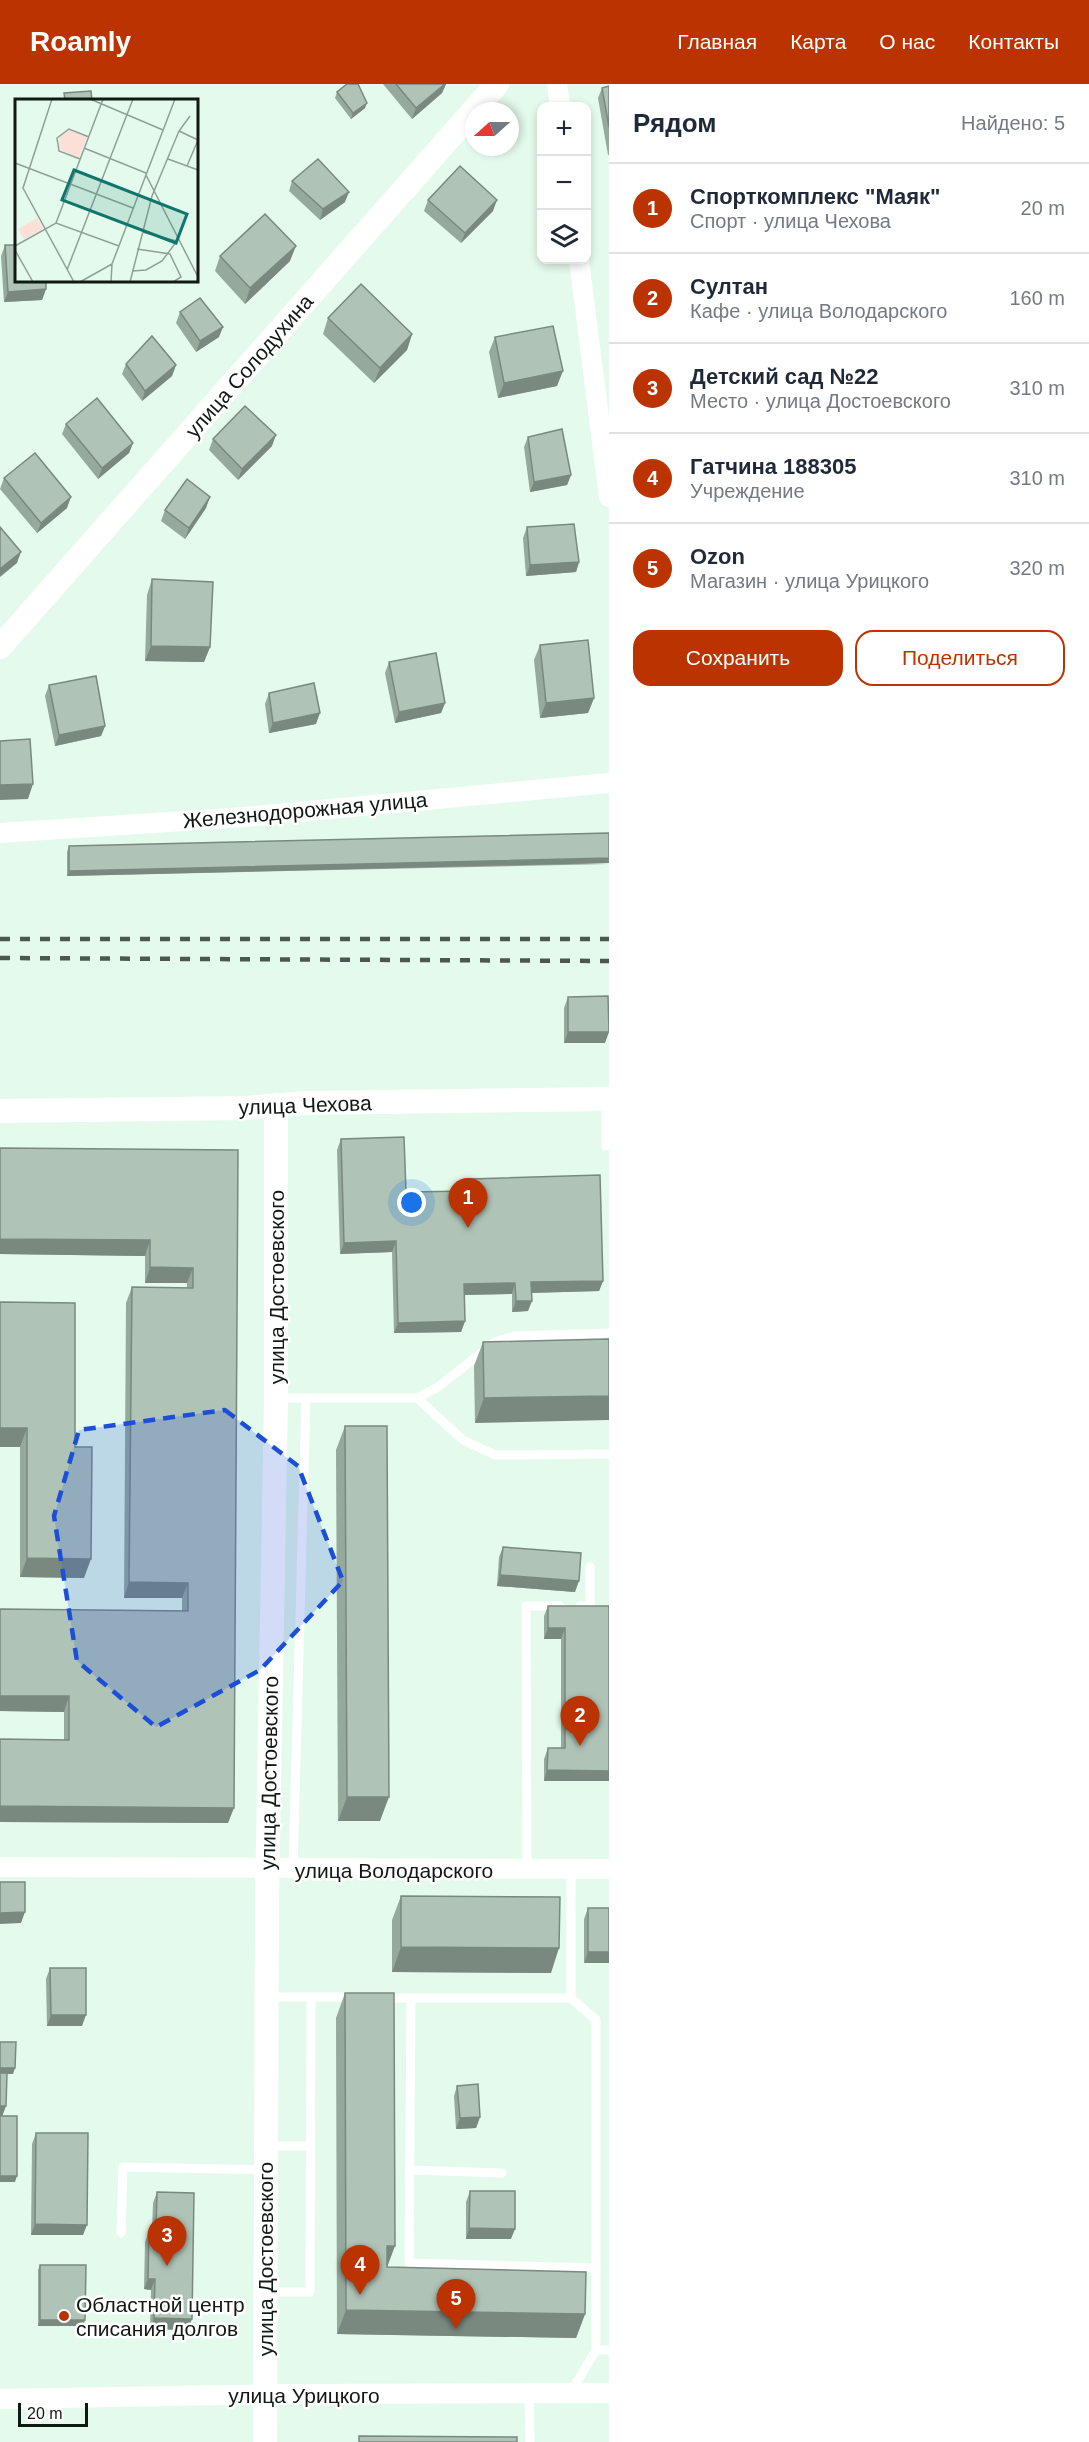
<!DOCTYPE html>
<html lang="ru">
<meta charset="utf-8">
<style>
body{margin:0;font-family:Arial,sans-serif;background:#f6f6f7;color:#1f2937}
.controls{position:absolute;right:18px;top:18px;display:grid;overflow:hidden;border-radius:12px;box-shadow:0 3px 9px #0003}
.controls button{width:54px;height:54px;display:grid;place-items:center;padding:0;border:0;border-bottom:2px solid #e0e1e3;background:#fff;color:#1f2937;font:30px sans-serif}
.compass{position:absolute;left:465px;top:18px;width:54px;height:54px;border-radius:50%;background:#fff;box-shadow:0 3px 9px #0003;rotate:249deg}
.scale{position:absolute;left:18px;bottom:15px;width:70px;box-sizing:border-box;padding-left:6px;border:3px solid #111914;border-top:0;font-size:16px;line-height:21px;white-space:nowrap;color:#111914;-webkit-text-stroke:4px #fff;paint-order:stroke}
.you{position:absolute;left:412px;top:1119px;width:21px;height:21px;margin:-15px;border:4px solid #fff;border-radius:50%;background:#1a73e8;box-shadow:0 0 0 9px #1a73e833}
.badge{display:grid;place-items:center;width:39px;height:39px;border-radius:50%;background:#b30;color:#fff;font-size:20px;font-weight:700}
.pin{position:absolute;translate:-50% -50px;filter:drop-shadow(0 2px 3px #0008)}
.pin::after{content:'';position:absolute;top:32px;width:21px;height:18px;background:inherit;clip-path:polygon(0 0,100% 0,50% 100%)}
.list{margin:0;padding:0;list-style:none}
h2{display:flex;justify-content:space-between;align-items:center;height:78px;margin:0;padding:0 24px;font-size:26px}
h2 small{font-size:20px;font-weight:400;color:#747a83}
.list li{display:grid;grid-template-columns:39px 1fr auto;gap:18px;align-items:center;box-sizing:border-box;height:90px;padding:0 24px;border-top:2px solid #e0e1e3}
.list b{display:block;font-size:22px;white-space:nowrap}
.list p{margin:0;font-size:20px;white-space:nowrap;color:#747a83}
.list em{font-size:20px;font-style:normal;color:#747a83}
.actions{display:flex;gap:12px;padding:18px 24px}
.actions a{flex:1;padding:14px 0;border:2px solid #b30;border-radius:18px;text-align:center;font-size:21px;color:#b30}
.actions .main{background:#b30;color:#fff}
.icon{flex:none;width:33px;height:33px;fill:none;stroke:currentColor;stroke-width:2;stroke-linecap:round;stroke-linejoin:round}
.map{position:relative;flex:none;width:609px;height:2358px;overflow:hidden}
header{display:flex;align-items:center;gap:36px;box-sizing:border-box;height:84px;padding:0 30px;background:#b30;color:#fff}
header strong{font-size:28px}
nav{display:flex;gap:33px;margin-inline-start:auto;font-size:21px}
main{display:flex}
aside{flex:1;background:#fff}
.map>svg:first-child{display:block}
</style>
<header>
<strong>Roamly</strong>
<nav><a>Главная</a><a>Карта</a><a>О нас</a><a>Контакты</a></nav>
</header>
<main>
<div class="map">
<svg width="609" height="2358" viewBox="0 0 609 2358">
<rect width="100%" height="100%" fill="#e4faec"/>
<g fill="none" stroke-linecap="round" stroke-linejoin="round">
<g stroke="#fff" stroke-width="9">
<polyline points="606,1017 606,1062"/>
<polyline points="277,1314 417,1314 438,1303 495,1258 514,1252 609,1249"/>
<polyline points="417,1314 463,1356 495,1371 609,1370"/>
<polyline points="580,1522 590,1522 590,1483"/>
<polyline points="293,1785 306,1314"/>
<polyline points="527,1786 526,1522 560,1522"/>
<polyline points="267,1913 356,1913"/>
<polyline points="384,1914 571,1914"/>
<polyline points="411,1914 409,2179 596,2184"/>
<polyline points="267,2062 310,2062"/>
<polyline points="410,2086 502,2089"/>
<polyline points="121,2149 123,2083 265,2086"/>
<polyline points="266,2208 310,2208 311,1913"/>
<polyline points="596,2266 609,2266"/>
<polyline points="571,2308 596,2266 596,1936 571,1914 571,1785"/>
<polyline points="529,2310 530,2358"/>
</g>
<g stroke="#fff" stroke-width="20">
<polyline points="557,0 560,22"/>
<polyline points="579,176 609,413"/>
<polyline points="0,749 245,733 609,699"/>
<polyline points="0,1783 609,1785"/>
<polyline points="0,2315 286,2310 609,2309"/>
</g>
<g stroke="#fff" stroke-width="24">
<polyline points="0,563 497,0"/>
<polyline points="0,1027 245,1024 307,1019 609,1015"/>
<polyline points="265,2358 267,1816 276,1314 276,1021"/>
</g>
<g stroke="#4c5750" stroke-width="4.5" stroke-dasharray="10 10" stroke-linecap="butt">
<polyline points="0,855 609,855"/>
<polyline points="0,874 609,877"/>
</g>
</g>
<g fill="#96a99d">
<polygon points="383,0 446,0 442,9 412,35"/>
<polygon points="609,2 609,71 608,71 598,14 602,4"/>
<polygon points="337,8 365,24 351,35 335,14"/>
<polygon points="292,97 345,118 320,136 289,107"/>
<polygon points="428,116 493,127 461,159 424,127"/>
<polygon points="5,161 46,205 42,216 4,218 1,172"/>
<polygon points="220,172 290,177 245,220 215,187"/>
<polygon points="180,228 219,253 196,268 176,239"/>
<polygon points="328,234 412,250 407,266 374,299 323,250"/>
<polygon points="495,253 557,302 498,314 489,268"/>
<polygon points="126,280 176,281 172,292 142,317 122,290"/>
<polygon points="66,340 133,359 129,369 98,395 62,350"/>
<polygon points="528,353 571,391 567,401 530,408 524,363"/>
<polygon points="213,355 272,362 238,396 209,366"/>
<polygon points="4,394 67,424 37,449 0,405"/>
<polygon points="206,424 185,455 161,437 165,426"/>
<polygon points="527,443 579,478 576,488 526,492 523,454"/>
<polygon points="152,495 210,563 204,578 145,577 147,511"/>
<polygon points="540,561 594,614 588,629 540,634 534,576"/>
<polygon points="389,578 445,619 441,629 395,639 385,589"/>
<polygon points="49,601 105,642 101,652 55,662 45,612"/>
<polygon points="269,609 316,640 269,649 265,620"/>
<polygon points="69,762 609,780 67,792 67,768"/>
<polygon points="568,913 605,959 564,959 564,924"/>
<polygon points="341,1055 406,1108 467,1107 470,1095 603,1197 599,1207 531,1209 528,1227 512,1228 512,1210 464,1211 465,1237 461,1248 394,1249 392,1168 340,1170 337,1066"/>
<polygon points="238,1066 228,1739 0,1738 0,1655 64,1656 64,1628 0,1627 182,1527 182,1514 124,1514 126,1219 132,1203 187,1204 187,1199 145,1199 145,1172 0,1170"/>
<polygon points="0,1218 75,1363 84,1494 20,1493 20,1363"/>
<polygon points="609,1255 475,1339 474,1282 483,1258"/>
<polygon points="345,1342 380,1737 338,1737 336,1366"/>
<polygon points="503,1463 575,1508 497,1502 499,1473"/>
<polygon points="548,1522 609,1522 609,1697 544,1697 544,1675 548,1664 561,1664 561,1555 544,1555 544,1532"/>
<polygon points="401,1812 551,1889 392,1888 392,1836"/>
<polygon points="588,1824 609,1824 584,1879 584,1835"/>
<polygon points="50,1884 82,1942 47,1942 46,1895"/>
<polygon points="345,1909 387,2183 585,2230 576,2254 337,2250 336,1934"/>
<polygon points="457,2002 480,2033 476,2044 456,2045 454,2012"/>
<polygon points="36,2049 83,2151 31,2151 32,2060"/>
<polygon points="470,2107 511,2155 466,2155 466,2118"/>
<polygon points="157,2108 188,2246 150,2245 151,2206 144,2205 145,2158 149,2147 152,2147 153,2119"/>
<polygon points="40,2181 83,2242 38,2242 38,2186"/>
</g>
<g fill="#7a8980">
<polygon points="445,0 446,0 442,9 412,35 416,24"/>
<polygon points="367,19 365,24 351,35 353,29"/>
<polygon points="349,108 345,118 320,136 323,125"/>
<polygon points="497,116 493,127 461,159 465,149"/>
<polygon points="296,162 290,177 245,220 250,204"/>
<polygon points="46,205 42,216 4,218 8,208"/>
<polygon points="223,243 219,253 196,268 200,257"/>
<polygon points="412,250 407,266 374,299 380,284"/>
<polygon points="176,281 172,292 142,317 145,307"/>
<polygon points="563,287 557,302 498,314 504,299"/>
<polygon points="276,351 272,362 238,396 242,385"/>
<polygon points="133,359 129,369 98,395 102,384"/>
<polygon points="571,391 567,401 530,408 534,398"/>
<polygon points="71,413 67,424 37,449 41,439"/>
<polygon points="210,413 206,424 185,455 189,444"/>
<polygon points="21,468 17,479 0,493 0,485"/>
<polygon points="579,478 576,488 526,492 530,481"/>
<polygon points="151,562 210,563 204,578 145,577"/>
<polygon points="594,614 588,629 540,634 546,619"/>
<polygon points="445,619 441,629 395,639 399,628"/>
<polygon points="320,629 316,640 269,649 273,639"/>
<polygon points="105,642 101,652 55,662 59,651"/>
<polygon points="33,700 28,715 0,716 0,701"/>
<polygon points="609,774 609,779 67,792 69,787"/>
<polygon points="568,948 609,948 605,959 564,959"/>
<polygon points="0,1155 150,1156 145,1172 0,1170"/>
<polygon points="396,1157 392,1168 340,1170 344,1159"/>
<polygon points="150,1183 193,1184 187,1199 145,1199"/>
<polygon points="603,1197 599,1207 527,1209 531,1198"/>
<polygon points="515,1199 512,1210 460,1211 464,1200"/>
<polygon points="516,1217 532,1217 528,1227 512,1228"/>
<polygon points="465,1237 461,1248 394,1249 398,1239"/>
<polygon points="609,1312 609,1336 475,1339 484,1314"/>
<polygon points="0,1344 27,1344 20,1363 0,1363"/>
<polygon points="27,1474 91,1475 84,1494 20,1493"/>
<polygon points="500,1491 579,1497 575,1508 497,1502"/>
<polygon points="129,1498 188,1499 182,1514 124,1514"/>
<polygon points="548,1544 565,1544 561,1555 544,1555"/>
<polygon points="0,1612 69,1612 64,1628 0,1627"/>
<polygon points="547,1686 609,1687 609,1697 544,1697"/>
<polygon points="347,1713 389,1713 380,1737 338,1737"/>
<polygon points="0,1722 234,1724 228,1739 0,1738"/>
<polygon points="25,1828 21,1839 0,1840 0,1829"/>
<polygon points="401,1863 559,1864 551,1889 392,1888"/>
<polygon points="588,1868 609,1868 609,1879 584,1879"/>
<polygon points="51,1931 86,1931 82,1942 47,1942"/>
<polygon points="0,1984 15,1984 13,1990 0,1990"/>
<polygon points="0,2022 6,2022 2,2033 0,2033"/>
<polygon points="480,2033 476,2044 456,2045 460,2034"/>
<polygon points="0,2092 17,2092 15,2098 0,2098"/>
<polygon points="35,2140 87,2141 83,2151 31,2151"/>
<polygon points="469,2144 515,2145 511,2155 466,2155"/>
<polygon points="387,2162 395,2162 386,2186"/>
<polygon points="148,2195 155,2195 151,2206 144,2205"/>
<polygon points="346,2226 585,2230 576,2254 337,2250"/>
<polygon points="154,2234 192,2235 188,2246 150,2245"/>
<polygon points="40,2236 85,2236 83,2242 38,2242"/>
</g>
<g fill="#afc4b7" stroke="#7a8980" stroke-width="1.5">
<polygon points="347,0 358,0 367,19 353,29 337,8"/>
<polygon points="396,0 445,0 416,24"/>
<polygon points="609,2 609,43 602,4"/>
<polygon points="91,7 92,16 65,16 64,9"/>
<polygon points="318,75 349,108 323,125 292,97"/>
<polygon points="460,82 497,116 465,149 428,116"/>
<polygon points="265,130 296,162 250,204 220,172"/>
<polygon points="5,161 16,161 16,196 46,196 46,205 8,208"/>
<polygon points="361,200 412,250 380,284 328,234"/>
<polygon points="200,214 223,243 200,257 180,228"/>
<polygon points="553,242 563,287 504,299 495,253"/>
<polygon points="152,252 176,281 145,307 126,280"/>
<polygon points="97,314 133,359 102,384 66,340"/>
<polygon points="245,322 276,351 242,385 213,355"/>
<polygon points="562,345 571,391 534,398 528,353"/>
<polygon points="35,369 71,413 41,439 4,394"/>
<polygon points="187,395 210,413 189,444 165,426"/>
<polygon points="574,440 579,478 530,481 527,443"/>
<polygon points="0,443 21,468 0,485"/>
<polygon points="152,495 213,498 210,563 151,562"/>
<polygon points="588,556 594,614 546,619 540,561"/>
<polygon points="436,569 445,619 399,628 389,578"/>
<polygon points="96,592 105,642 59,651 49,601"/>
<polygon points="314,599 320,629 273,639 269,609"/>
<polygon points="30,655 33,700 0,701 0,657"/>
<polygon points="609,749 609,774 69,787 69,762"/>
<polygon points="608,912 609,948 568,948 568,913"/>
<polygon points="404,1053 406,1108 471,1107 470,1095 600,1091 603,1197 531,1198 532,1217 516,1217 515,1199 464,1200 465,1237 398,1239 396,1157 344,1159 341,1055"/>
<polygon points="0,1064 238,1066 234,1724 0,1722 0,1655 69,1656 69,1612 0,1612 0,1525 188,1527 188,1499 129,1498 132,1203 193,1204 193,1184 150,1183 150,1156 0,1155"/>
<polygon points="0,1218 75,1219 75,1363 92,1363 91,1475 27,1474 27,1344 0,1344"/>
<polygon points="609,1255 609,1312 484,1314 483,1258"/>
<polygon points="345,1342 387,1342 389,1713 347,1713"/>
<polygon points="503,1463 581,1469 579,1497 500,1491"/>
<polygon points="548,1522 609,1522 609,1687 547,1686 548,1664 565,1664 565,1544 548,1544"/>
<polygon points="0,1798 25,1798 25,1828 0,1829"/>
<polygon points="401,1812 560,1813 559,1864 401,1863"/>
<rect x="588" y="1824" width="21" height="44"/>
<polygon points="50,1884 86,1884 86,1931 51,1931"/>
<polygon points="345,1909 394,1909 395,2162 387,2162 387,2183 586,2188 585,2230 346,2226"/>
<polygon points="0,1958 16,1958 15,1984 0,1984"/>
<polygon points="0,1989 7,1989 6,2022 0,2022"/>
<polygon points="478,2000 480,2033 460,2034 457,2002"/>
<rect x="0" y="2032" width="17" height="60"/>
<polygon points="36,2049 88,2049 87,2141 35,2140"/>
<polygon points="470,2107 515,2107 515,2145 469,2144"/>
<polygon points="157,2108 194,2109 192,2235 154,2234 155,2195 148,2195 149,2147 156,2147"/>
<polygon points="40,2181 86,2181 85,2236 40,2236"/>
<polygon points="359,2352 517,2353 517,2358 359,2358"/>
</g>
<path fill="#1d4ed8" fill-opacity="0.2" stroke="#1d4ed8" stroke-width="4.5" stroke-dasharray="12 8" stroke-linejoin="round" d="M225,1326L298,1382L343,1497L260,1586L156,1643L77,1577L54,1432L79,1346Z"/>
<circle fill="#b30" stroke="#fff" stroke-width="2" cx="64" cy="2232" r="6"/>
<g text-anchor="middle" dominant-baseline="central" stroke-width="5" stroke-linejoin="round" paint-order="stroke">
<g font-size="21" fill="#111914" stroke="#fff">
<text transform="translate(249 282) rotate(-49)">улица Солодухина</text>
<text transform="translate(305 726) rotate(-5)">Железнодорожная улица</text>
<text transform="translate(305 1021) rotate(-2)">улица Чехова</text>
<text transform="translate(276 1203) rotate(-90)">улица Достоевского</text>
<text transform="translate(269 1689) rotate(-89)">улица Достоевского</text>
<text x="394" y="1786">улица Володарского</text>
<text transform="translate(265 2175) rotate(-90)">улица Достоевского</text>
<text x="304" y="2311">улица Урицкого</text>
</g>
<g font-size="21" fill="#111914" stroke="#fff" text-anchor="start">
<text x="76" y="2220">Областной центр<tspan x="76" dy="24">списания долгов</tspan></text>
</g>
</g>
<g transform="translate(15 15)">
<rect width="183" height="183" fill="#e4faec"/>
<path d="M53,31L72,38L64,59L44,50L45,37ZM22,119L28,130L9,140L3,130Z" fill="#fcdfd6"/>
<path fill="none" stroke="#90a096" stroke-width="1.5" d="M37,0L8,89L59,183M75,0L148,31M164,32L183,41M69,49L131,74M65,60L44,52L42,39L54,30L74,38M153,60L183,71M0,64L118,109M172,67L183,41M131,76L183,178M41,124L88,0M127,133L162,142M0,147L41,124L104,147M122,150L155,155L166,178L158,183M0,151L18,183M52,171L118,0M117,172L131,171L147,162L162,142M65,183L97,165M96,183L97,165L160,0M115,183L137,97L164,32L175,17"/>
<path fill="#0f766e" fill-opacity="0.15" stroke="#0f766e" stroke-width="3" d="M59,71L172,115L161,144L47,101Z"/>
<rect width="183" height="183" fill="none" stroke="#111914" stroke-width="3"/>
</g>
</svg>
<div class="controls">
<button>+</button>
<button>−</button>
<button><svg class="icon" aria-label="layers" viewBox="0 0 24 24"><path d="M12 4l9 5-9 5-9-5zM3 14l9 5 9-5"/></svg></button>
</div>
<svg class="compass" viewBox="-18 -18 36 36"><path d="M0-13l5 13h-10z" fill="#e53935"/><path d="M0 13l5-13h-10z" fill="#747a83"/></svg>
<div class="scale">20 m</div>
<div class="you"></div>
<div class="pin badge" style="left:468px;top:1144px">1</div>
<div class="pin badge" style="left:580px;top:1662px">2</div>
<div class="pin badge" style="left:167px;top:2182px">3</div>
<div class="pin badge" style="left:360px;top:2211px">4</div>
<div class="pin badge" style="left:456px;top:2245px">5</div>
</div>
<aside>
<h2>Рядом<small>Найдено: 5</small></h2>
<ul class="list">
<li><span class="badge">1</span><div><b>Спорткомплекс &quot;Маяк&quot;</b><p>Спорт · улица Чехова</p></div><em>20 m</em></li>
<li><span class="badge">2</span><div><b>Султан</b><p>Кафе · улица Володарского</p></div><em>160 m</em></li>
<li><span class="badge">3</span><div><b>Детский сад №22</b><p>Место · улица Достоевского</p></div><em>310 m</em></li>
<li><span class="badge">4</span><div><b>Гатчина 188305</b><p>Учреждение</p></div><em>310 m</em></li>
<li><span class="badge">5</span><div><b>Ozon</b><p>Магазин · улица Урицкого</p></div><em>320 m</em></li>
</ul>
<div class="actions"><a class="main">Сохранить</a><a>Поделиться</a></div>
</aside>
</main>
